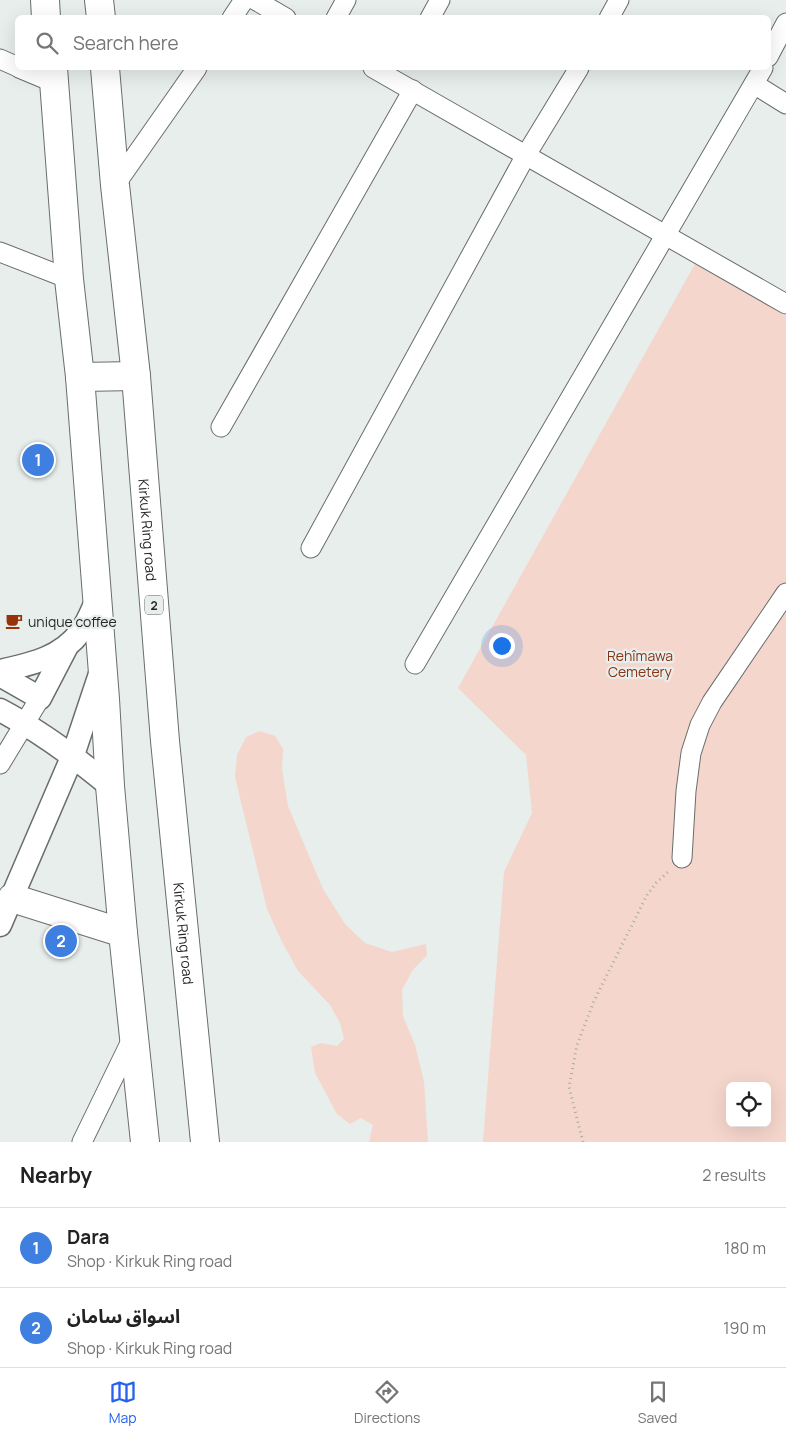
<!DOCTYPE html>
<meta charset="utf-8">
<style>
body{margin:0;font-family:Manrope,"Noto Sans Arabic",sans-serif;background:#f2f2f2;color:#222}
.controls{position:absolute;right:15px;bottom:15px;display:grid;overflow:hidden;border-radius:8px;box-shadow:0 5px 20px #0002}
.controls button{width:45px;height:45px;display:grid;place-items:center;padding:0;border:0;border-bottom:1px solid #e0e0e0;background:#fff;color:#222;font:25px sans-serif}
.you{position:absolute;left:501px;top:645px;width:18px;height:18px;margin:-12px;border:4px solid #fff;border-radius:50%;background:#1a73e8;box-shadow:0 0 0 8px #1a73e833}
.badge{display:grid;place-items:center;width:32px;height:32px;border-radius:50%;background:#2563eb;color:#fff;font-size:16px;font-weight:700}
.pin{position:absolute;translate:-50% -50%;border:2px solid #fff;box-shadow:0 1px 5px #0006}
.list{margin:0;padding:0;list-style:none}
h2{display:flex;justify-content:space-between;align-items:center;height:65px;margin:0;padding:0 20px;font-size:21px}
h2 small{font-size:16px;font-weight:400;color:#767676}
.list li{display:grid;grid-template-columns:32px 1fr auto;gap:15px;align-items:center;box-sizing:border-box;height:80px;padding:0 20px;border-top:1px solid #e0e0e0}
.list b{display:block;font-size:19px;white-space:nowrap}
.list p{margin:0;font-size:16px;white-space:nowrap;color:#767676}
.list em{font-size:16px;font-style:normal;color:#767676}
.icon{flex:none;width:28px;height:28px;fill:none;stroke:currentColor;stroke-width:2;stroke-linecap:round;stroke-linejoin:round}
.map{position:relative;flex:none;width:786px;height:1142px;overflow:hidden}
.search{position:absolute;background:#fff;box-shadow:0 5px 20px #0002;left:15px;right:15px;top:15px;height:55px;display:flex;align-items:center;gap:12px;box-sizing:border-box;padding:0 18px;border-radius:8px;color:#767676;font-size:19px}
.sheet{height:225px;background:#fff}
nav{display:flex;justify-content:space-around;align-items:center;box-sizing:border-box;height:70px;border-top:1px solid #e0e0e0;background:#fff;font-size:14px;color:#767676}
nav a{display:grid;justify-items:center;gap:2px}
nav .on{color:#2563eb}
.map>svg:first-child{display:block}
</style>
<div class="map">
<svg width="786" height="1142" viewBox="0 0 786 1142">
<rect width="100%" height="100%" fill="#e7eeeb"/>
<g fill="#f5d6cc" fill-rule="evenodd">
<path d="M696,262L786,316V1142H483L504,872L532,813L526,755L458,688ZM730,1086H767V1123H730Z"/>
<polygon points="260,731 275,736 283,749 282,769 288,806 323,889 345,924 365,943 392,952 426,944 427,955 412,971 402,990 403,1016 415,1045 424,1082 428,1142 369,1142 373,1125 361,1118 350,1124 337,1114 315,1073 311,1047 321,1043 337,1046 344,1039 340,1023 330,1005 298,971 281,940 267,909 235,777 237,755 246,737"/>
</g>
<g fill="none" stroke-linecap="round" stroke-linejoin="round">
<g stroke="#696e6c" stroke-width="21">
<g id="minor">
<polyline points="255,0 286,18"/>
<polyline points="232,18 244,0"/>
<polyline points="336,18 346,0"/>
<polyline points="430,18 440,0"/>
<polyline points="609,18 619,0"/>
<polyline points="768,57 786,23"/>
<polyline points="0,59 18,67"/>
<polyline points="19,68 55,83"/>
<polyline points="373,68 786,304"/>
<polyline points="754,84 786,104"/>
<polyline points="115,185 197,68"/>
<polyline points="0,252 69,279"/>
<polyline points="221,427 413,90"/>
<polyline points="311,548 526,155 579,68"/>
<polyline points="415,664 763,68"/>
<polyline points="0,764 40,698"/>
<polyline points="682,858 686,791 691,753 700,725 712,702 786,593"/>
<polyline points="82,1142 134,1035"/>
</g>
</g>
<g stroke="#696e6c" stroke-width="25">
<g id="tertiary">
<path d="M0,671C32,664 61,658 81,631C88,622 92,610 97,600"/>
<polyline points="0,675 40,698 66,648"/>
<path d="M0,710C40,731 75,757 110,786"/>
<polyline points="0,925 73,755 101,671"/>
</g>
</g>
<g stroke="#696e6c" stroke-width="30">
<g id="trunk">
<polyline points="45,0 46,18"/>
<polyline points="99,0 101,18"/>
<polyline points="53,68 69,279 80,377 105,699 110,786 123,933 145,1142"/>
<path id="s1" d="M105,68L115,185L136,376L165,741L205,1142"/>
<polyline points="80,377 136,376"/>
<polyline points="12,898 123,933"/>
</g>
</g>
<polyline stroke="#a5aba8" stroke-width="3" stroke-dasharray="1 4" stroke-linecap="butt" points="583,1142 569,1087 577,1045 594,1001 647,895 656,883 670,870"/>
<use href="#minor" stroke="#fff" stroke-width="19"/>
<use href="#tertiary" stroke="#fff" stroke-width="22"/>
<use href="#trunk" stroke="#fff" stroke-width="28"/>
</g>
<defs>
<g id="cafe-bare" transform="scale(1.35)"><path d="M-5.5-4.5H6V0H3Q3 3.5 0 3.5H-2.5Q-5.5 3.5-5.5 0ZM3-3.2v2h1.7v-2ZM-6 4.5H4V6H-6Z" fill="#983309" stroke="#e7eeeb" stroke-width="2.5" paint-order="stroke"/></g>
</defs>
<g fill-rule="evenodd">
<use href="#cafe-bare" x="14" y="621"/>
</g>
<g text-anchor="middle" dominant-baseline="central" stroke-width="4.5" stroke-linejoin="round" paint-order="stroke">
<rect fill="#e7eeeb" stroke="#5f6361" stroke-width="1" x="145" y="595.5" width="18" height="19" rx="4"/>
<g font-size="12" font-weight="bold" fill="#252826">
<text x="154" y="605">2</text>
</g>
<g font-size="14" fill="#252826" stroke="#e7eeeb">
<text stroke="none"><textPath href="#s1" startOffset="464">Kirkuk Ring road</textPath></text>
<text stroke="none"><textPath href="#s1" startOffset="869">Kirkuk Ring road</textPath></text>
</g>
<g font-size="14" fill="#252826" stroke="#e7eeeb" text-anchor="start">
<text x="28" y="621">unique coffee</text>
</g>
<g font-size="14" fill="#8a3416" stroke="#e7eeeb">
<text x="640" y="655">Rehîmawa<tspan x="640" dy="16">Cemetery</tspan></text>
</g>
</g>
</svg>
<div class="controls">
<button><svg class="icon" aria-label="locate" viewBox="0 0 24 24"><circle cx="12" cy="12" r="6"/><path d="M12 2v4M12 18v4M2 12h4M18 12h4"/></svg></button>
</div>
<div class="you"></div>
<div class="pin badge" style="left:38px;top:460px;background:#3f7fe0">1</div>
<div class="pin badge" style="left:61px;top:941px;background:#3f7fe0">2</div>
<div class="search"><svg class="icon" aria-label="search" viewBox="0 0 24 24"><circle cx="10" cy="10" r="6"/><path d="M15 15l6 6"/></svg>Search here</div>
</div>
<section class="sheet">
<h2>Nearby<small>2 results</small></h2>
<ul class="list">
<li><span class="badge" style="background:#3f7fe0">1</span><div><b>Dara</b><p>Shop · Kirkuk Ring road</p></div><em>180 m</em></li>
<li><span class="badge" style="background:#3f7fe0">2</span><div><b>اسواق سامان</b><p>Shop · Kirkuk Ring road</p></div><em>190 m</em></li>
</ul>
</section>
<nav>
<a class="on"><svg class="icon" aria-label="map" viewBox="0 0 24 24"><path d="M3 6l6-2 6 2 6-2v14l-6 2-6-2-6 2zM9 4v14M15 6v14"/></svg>Map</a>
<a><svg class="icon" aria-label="directions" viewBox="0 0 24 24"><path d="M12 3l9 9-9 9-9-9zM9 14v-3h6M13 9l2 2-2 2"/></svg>Directions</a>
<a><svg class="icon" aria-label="saved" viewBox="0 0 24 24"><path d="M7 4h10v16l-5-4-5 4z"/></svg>Saved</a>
</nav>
